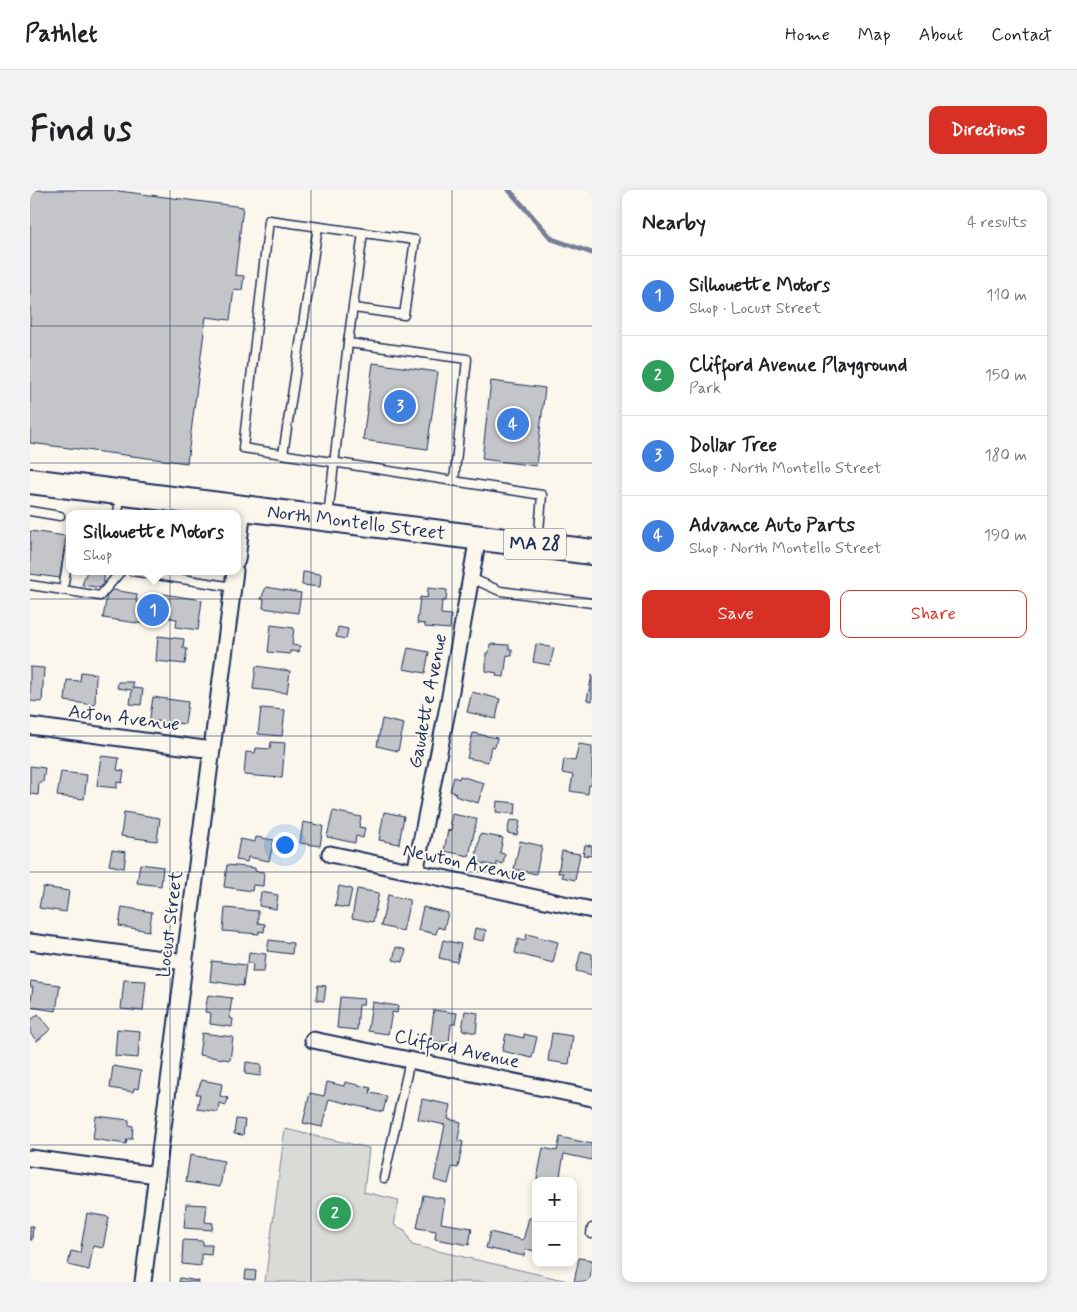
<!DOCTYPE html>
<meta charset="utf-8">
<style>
body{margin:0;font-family:Mynerve,sans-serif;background:#f2f2f2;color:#202124}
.controls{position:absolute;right:15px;bottom:15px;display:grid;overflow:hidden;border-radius:10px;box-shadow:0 2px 8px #0003}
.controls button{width:45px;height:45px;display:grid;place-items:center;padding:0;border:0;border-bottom:1px solid #e0e0e0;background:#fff;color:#202124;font:25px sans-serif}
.you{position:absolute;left:254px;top:654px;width:18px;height:18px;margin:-12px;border:4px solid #fff;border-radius:50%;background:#1a73e8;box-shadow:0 0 0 8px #1a73e833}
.badge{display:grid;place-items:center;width:32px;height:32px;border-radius:50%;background:#d93025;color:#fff;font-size:16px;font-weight:700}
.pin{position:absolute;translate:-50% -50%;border:2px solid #fff;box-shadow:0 1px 5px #0006}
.popup{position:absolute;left:36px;top:320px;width:175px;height:65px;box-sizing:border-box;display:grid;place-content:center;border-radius:10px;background:#fff;filter:drop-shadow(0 1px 4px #0005);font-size:16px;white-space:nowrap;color:#757577}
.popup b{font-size:19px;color:#202124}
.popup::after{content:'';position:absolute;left:50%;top:100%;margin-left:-10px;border:10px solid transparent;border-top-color:#fff}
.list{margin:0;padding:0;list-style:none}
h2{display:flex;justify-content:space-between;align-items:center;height:65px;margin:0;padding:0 20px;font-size:21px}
h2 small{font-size:16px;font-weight:400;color:#757577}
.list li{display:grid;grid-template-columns:32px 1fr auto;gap:15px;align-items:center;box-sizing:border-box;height:80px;padding:0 20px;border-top:1px solid #e0e0e0}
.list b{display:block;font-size:19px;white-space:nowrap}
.list p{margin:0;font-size:16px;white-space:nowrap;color:#757577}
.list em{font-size:16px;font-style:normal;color:#757577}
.actions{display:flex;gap:10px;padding:15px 20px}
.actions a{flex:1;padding:11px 0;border:1px solid #d93025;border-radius:10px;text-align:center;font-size:18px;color:#d93025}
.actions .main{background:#d93025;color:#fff}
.map{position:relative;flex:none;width:562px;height:1092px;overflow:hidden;border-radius:10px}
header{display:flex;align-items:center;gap:30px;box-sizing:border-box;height:70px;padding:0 25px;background:#fff;border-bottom:1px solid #e0e0e0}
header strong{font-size:24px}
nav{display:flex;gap:28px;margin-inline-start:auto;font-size:18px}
.intro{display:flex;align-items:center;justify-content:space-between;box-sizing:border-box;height:120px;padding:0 30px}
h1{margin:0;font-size:35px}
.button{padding:12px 22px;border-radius:10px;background:#d93025;color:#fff;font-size:18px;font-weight:700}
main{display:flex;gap:30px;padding:0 30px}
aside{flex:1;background:#fff;border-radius:10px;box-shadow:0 2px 8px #0003}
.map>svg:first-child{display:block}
</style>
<header>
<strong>Pathlet</strong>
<nav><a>Home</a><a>Map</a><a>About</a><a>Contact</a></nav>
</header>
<div class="intro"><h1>Find us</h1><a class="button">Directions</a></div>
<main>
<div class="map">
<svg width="562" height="1092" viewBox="0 0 562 1092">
<rect width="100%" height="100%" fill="#fbf7ec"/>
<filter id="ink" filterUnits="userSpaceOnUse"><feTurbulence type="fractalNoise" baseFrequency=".02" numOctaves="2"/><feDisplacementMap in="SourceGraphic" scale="10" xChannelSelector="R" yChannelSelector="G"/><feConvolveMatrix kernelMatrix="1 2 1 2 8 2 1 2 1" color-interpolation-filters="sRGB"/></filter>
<g filter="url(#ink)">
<polygon fill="#dadad7" stroke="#7a849a" points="255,939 339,958 334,1002 369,1010 364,1035 375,1040 382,1055 542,1092 235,1092"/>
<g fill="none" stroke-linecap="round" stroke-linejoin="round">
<polyline stroke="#747e96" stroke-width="5" points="479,0 522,49 562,63"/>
</g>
<g fill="#c3c5c9" stroke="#1b2f5e">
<polygon points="0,0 81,0 213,17 205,85 214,86 212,100 204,99 200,130 176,127 157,273 0,253"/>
<polygon points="343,173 408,182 397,259 333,250"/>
<polygon points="461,191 515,198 506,276 452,269"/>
<polygon points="0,341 36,346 30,388 0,384"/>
<polygon points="57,381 75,381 73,398 52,395"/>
<polygon points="273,382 291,384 290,397 272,395"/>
<polygon points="236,397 271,403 268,423 233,418 234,409 231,409"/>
<polygon points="398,398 417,400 416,411 412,411 411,424 421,425 420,439 395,437 395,434 387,433 390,407 397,408"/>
<polygon points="78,399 107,404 106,412 125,415 127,403 172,410 168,440 146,437 147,429 122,425 122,431 114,430 114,434 73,428"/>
<polygon points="241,435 264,438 262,455 270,456 269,462 260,461 260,464 238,462"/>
<polygon points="308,437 318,439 316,449 306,447"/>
<polygon points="128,446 154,449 153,458 157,459 155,474 126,471"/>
<polygon points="460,454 479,455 479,459 482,459 482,466 477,465 474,487 466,486 467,483 456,481 456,463 459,463"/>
<polygon points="506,454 524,458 520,475 503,472"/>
<polygon points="378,458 399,462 395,483 373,479"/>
<polygon points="226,476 260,481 257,503 223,499"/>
<polygon points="0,477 14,478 12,512 0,511"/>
<polygon points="51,482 66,484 65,515 35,511 37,490 50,491"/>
<polygon points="562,485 562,511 557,510"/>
<polygon points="88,492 103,492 103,498 113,499 111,515 100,514 102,500 87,498"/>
<polygon points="442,502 470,509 466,529 437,522"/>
<polygon points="123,507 158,512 155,534 126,531 126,534 119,534"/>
<polygon points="231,518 255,520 252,546 228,544"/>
<polygon points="352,529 374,534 368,561 347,556"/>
<polygon points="443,543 467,548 465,557 461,556 458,572 437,568"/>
<polygon points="241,552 255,553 252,588 214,585 216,562 225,563 226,558 240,559"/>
<polygon points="549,554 562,556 562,595 559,595 558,604 540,601 543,585 532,583 534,569 545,571"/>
<polygon points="71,566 89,568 87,580 94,581 92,593 87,592 87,598 67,596"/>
<polygon points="0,576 15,578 13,592 9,592 8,605 0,604"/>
<polygon points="31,582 57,585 54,609 27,606"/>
<polygon points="430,586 454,593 448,613 425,606 426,603 420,601 424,587 429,589"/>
<polygon points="467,611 486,613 485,624 466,622"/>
<polygon points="303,621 331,627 329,637 335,638 333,648 326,646 325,653 297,647"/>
<polygon points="94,622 130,628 127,651 91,646"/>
<polygon points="354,622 374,626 369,654 349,650"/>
<polygon points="422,624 447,629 439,666 414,661 418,640 421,641 422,634 420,634"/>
<polygon points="480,630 490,631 487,645 477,643"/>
<polygon points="273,632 293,636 290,656 270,653"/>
<polygon points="450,644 473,648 470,663 475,664 473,674 467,672 467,676 445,672"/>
<polygon points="226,647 244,650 239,671 218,667 217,672 206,670 210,649 225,652"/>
<polygon points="490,651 512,656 506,684 484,679"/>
<polygon points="555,655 562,656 562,666 553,665"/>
<polygon points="82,660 96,662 94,678 79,675"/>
<polygon points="532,661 550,664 545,690 532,687 533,683 528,683"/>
<polygon points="110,674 133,677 131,696 107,693"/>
<polygon points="197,675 225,678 225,681 234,682 233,696 223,695 222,701 194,697"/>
<polygon points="309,696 322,699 318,718 305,716"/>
<polygon points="13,697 39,701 36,722 9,718"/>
<polygon points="327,699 349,703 343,732 322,728"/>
<polygon points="231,702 248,705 246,719 229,716"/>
<polygon points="358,705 380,710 373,741 351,736"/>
<polygon points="92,717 122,722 119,741 89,736"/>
<polygon points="393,717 418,723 414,739 408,737 406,744 388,740"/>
<polygon points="195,718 228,721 228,733 235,734 234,742 229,741 229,744 193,741"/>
<polygon points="445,738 456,740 454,751 443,749"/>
<polygon points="497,744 528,752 523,773 485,763 488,749 495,751"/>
<polygon points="239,750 263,753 262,764 237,761"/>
<polygon points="413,750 431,754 427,772 409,768"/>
<polygon points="366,757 376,760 373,772 363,770"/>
<polygon points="551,761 562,764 562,785 546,781"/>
<polygon points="219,762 236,764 234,782 222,782 223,774 218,773"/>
<polygon points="182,771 216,775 213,796 180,791"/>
<polygon points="94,790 116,791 113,821 91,819"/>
<polygon points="1,791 30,795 26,821 0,817 3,797 0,797"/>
<polygon points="288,795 296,796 294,811 286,810"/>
<polygon points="178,805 202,808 199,828 203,829 202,837 180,834 181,823 175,822"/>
<polygon points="310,807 334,809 333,815 329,815 327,840 307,838"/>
<polygon points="342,812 368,816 367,823 362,822 358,844 338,841"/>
<polygon points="404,820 427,823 425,834 421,834 419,853 400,851"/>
<polygon points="435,821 448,823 446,843 432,840"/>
<polygon points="8,824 21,839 7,851 0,843 0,831"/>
<polygon points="87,839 110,841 108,868 85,866"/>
<polygon points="172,843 203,847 200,870 169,865"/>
<polygon points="522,843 543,846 539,874 518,871"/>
<polygon points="476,844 494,848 494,844 507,847 502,868 472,861"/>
<polygon points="216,872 231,874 231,886 215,884"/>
<polygon points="83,876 111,881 108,899 104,898 103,902 80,898"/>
<polygon points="172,890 192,894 190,906 198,908 196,915 189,913 188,922 167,919 170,904 166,904"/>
<polygon points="297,892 314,896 315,892 341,898 340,903 357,906 353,922 299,909 292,937 273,933 280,903 294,906"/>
<polygon points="392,909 421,915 418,929 431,932 428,950 433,952 428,978 422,977 418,994 404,990 415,935 388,929"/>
<polygon points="66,926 99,930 99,935 103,936 102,949 97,949 96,954 63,949"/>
<polygon points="206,929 215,930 213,945 204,944"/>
<polygon points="530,947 562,954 562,970 534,964 529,991 507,989 513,958 527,961"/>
<polygon points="160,965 194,971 190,997 156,992"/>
<polygon points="393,1005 415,1009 411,1033 442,1038 439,1055 405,1049 406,1041 387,1038"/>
<polygon points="156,1014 177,1015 175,1032 183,1033 182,1040 154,1038"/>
<polygon points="57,1023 79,1027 73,1058 63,1056 59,1080 38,1075 41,1061 50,1063"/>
<polygon points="499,1028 506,1029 506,1061 495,1059 494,1066 456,1058 460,1042 493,1050"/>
<polygon points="0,1036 3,1036 2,1050 0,1050"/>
<polygon points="153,1050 173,1051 173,1055 182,1055 181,1065 171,1064 171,1076 152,1074"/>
<polygon points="549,1068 562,1070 560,1092 544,1092"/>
<polygon points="216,1080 226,1081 225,1090 215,1089"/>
<polygon points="150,1088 169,1091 169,1092 149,1092"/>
</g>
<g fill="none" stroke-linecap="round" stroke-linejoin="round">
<g stroke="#1b2f5e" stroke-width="11">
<g id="service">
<polyline points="324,118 374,125 385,50 239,30 213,258 512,305 508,353"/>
<polyline points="318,153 437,169 424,291"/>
<polyline points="253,264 288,37"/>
<polyline points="0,321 30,326"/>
<polyline points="88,324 90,306"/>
<polyline points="298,326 318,153 333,43"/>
<polyline points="39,361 33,400 70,406 91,381"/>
<polyline points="102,381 203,397"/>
<polyline points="441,388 470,401 562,413"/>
<polyline points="0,395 33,400"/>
<polyline points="354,988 380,870"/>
<polyline points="561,1044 562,1038"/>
</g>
</g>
<g stroke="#1b2f5e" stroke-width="19">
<g id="minor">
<polyline points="207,370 213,318"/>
<polyline points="0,536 182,560"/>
<polyline points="300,664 562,720"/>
<polyline points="385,683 420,506 448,347"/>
<polyline points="0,752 155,772"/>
<polyline points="283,850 562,908"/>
<polyline points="0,968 127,985"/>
<polyline points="113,1092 205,381"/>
</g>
</g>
<g stroke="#1b2f5e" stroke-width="28">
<g id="primary">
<path id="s1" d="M0,291L562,362"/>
</g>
</g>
<use href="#service" stroke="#fbf7ec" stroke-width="8"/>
<use href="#minor" stroke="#fbf7ec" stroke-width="15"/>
<use href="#primary" stroke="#fbf7ec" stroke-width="24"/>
</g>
</g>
<path fill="none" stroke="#1b2f5e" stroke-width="1" stroke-opacity="0.55" d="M140,0V1092M281,0V1092M422,0V1092M0,136H562M0,273H562M0,409H562M0,546H562M0,682H562M0,819H562M0,955H562"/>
<g text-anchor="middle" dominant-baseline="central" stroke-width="4" stroke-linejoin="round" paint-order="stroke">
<rect fill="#fbf7ec" stroke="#5e6b89" stroke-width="1" x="474" y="338.5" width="62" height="31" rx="4"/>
<g font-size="18" font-weight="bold" fill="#1b2f5e">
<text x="505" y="354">MA 28</text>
</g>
<g font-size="19" fill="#1b2f5e" stroke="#fbf7ec">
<text stroke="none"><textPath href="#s1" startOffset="329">North Montello Street</textPath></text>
<text transform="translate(398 511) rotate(-79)">Gaudette Avenue</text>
<text transform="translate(94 528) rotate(7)">Acton Avenue</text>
<text transform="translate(435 673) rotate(12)">Newton Avenue</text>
<text transform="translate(140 734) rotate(-83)">Locust Street</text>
<text transform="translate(427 859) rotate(12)">Clifford Avenue</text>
</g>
</g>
</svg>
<div class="controls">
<button>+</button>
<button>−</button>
</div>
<div class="you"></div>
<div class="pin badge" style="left:123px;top:420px;background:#3f7fe0">1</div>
<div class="popup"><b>Silhouette Motors</b>Shop</div>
<div class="pin badge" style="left:305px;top:1023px;background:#2e9e5b">2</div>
<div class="pin badge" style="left:370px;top:216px;background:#3f7fe0">3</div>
<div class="pin badge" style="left:483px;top:234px;background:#3f7fe0">4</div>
</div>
<aside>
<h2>Nearby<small>4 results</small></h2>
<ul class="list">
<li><span class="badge" style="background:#3f7fe0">1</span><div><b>Silhouette Motors</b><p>Shop · Locust Street</p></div><em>110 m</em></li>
<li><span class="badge" style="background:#2e9e5b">2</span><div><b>Clifford Avenue Playground</b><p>Park</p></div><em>150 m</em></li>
<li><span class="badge" style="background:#3f7fe0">3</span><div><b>Dollar Tree</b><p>Shop · North Montello Street</p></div><em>180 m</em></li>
<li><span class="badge" style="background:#3f7fe0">4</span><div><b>Advance Auto Parts</b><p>Shop · North Montello Street</p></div><em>190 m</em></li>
</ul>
<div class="actions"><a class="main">Save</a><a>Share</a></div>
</aside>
</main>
